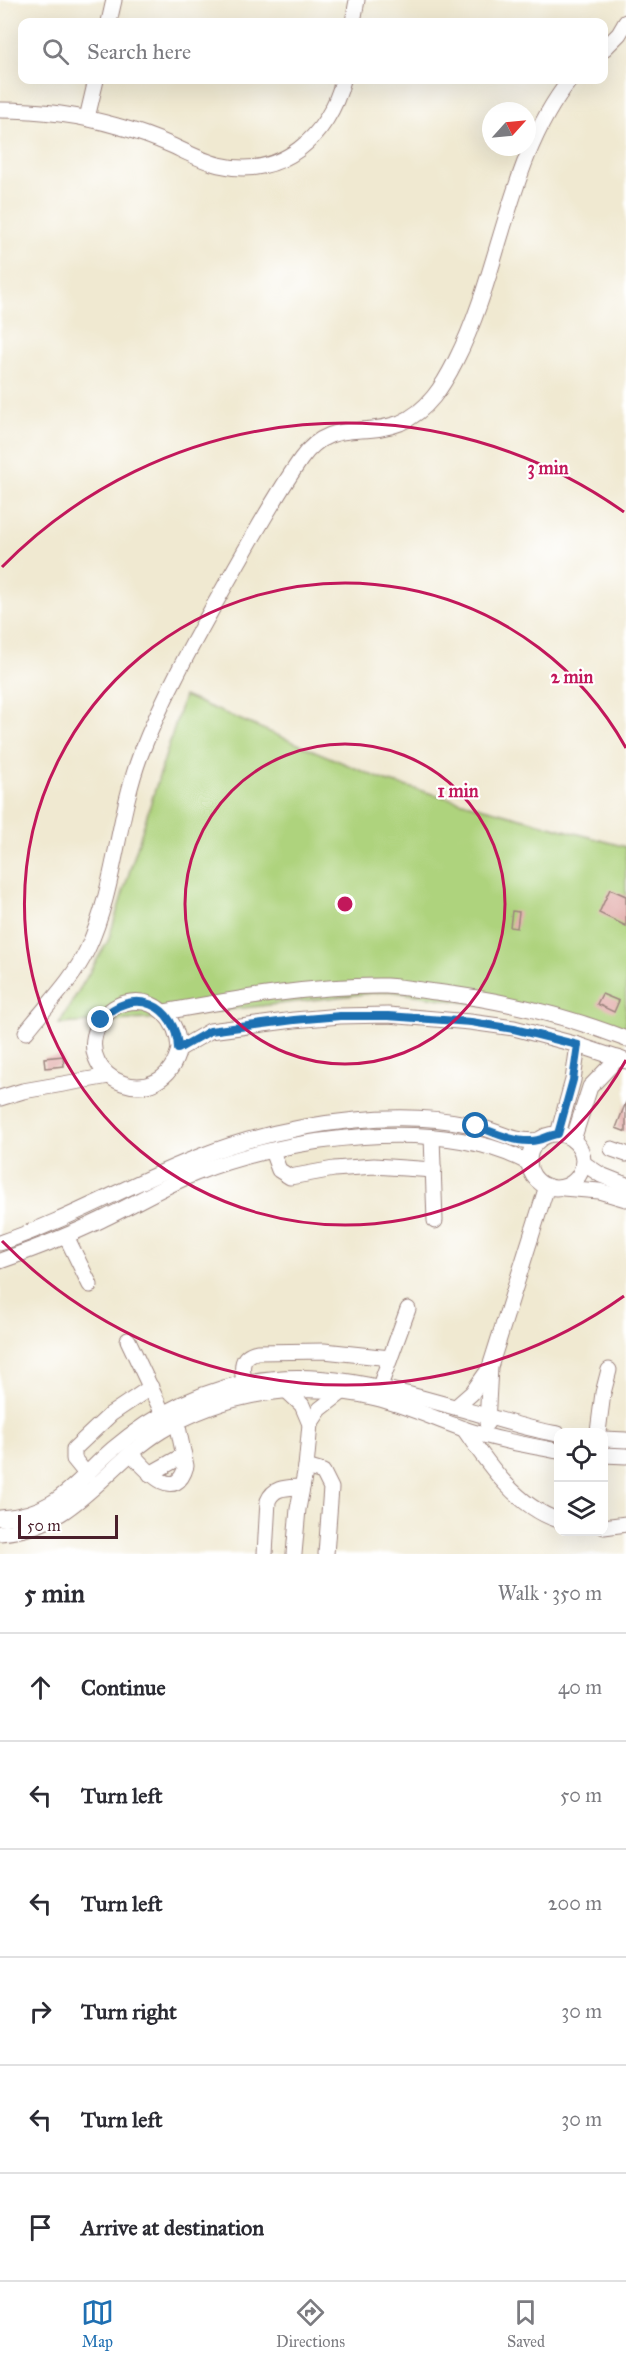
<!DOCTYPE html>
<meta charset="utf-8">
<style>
body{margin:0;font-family:"IM FELL Great Primer",serif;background:#f7f7f7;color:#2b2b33}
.controls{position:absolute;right:18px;bottom:18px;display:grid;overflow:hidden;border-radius:12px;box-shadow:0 6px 24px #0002}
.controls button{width:54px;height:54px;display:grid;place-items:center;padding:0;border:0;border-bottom:2px solid #e1e1e2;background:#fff;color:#2b2b33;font:30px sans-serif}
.compass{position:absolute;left:482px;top:102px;width:54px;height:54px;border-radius:50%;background:#fff;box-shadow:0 6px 24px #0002;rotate:63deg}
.scale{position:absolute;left:18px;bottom:15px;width:100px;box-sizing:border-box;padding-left:6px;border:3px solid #4a1f2b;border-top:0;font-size:16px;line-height:21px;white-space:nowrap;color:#4a1f2b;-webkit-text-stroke:4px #fff;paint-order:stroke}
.stop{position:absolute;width:18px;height:18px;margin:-14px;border:4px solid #1f6fb2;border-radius:50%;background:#fff}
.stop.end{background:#1f6fb2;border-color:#fff;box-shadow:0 2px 6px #0008}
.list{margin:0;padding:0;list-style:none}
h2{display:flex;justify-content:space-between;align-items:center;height:78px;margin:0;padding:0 24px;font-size:26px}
h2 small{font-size:20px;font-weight:400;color:#7c7c81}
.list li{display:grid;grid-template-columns:39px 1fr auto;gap:18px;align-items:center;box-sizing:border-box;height:108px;padding:0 24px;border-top:2px solid #e1e1e2}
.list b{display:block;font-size:22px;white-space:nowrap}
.list em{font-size:20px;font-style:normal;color:#7c7c81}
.icon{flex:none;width:33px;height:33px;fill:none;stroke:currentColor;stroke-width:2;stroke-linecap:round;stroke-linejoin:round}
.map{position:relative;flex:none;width:626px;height:1554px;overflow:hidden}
.search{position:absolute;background:#fff;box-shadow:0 6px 24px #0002;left:18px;right:18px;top:18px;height:66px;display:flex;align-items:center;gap:15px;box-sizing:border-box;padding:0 21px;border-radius:12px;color:#7c7c81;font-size:22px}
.sheet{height:726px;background:#fff}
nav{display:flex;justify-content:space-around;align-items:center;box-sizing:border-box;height:84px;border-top:2px solid #e1e1e2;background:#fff;font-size:16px;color:#7c7c81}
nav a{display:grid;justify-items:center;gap:3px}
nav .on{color:#1f6fb2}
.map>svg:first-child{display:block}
</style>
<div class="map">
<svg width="626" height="1554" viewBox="0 0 626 1554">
<rect width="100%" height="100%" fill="#fff"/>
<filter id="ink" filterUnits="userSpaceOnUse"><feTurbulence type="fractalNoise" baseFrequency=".0167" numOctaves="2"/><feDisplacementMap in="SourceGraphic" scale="12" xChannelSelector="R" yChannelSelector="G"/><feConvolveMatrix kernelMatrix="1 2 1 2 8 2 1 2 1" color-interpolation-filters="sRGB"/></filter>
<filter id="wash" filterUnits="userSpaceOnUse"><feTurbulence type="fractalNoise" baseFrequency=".008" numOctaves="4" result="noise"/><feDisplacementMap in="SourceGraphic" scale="24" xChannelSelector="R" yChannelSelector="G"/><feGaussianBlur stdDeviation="1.35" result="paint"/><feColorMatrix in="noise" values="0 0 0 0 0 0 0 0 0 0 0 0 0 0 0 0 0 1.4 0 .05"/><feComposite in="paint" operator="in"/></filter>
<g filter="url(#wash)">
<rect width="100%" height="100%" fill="#f0e9d1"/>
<polygon fill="#aed37d" stroke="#7c7954" stroke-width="1.5" points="184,696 386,781 626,847 626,1034 522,1011 389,991 148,1019 59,1024 108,941"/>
<g id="blocks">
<g fill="#e1aaa8">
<polygon points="610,889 626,896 626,926 599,913"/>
<polygon points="512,911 519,912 517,928 510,927"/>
<polygon points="602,994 619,1001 614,1012 597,1004"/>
<polygon points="63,1056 64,1066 45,1068 44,1058"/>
<polygon points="626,1102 626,1132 616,1128"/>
</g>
</g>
</g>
<g filter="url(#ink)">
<use href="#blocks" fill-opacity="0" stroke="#9d847e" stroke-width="1.5"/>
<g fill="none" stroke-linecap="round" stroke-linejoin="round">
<g stroke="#9d847e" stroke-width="17">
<g id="minor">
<polyline points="109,22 114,0"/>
<polyline points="353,22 357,0"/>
<polyline points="604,49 619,34 626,22"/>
<path d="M0,110C40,110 79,115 117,126C136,131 155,138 173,146C188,153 203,161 219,165C281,180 329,136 343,80"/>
<polyline points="87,118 96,80"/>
<path d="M164,1012C237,999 312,985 386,986C403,987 420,990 436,992C501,1000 565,1015 626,1039"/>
<path d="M26,1032C46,1006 73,980 87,950C115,891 117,818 140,756C164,694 197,635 230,577C253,537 275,496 301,459C330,418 362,438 400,423C428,411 443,386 456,360C501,272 508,157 570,80"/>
<path d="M179,1049C178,1021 156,995 125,1003C113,1006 104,1015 98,1026C73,1080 162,1117 179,1049L210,1031L294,1020L340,1016L388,1015L470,1022L514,1028L578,1045L626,1061"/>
<polyline points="0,1098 23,1091 109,1076"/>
<polyline points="558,1134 573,1080 578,1045"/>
<circle cx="556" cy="1161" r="27"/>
<polyline points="432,1137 435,1221"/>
<polyline points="573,1140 590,1087 618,1058"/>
<polyline points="612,1149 626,1154"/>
<polyline points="272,1151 279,1170 290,1177 334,1169 374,1166 434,1170"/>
<polyline points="583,1163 601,1175 626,1185"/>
<polyline points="563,1188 599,1191 626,1199"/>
<polyline points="66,1236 90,1285"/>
<path d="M0,1243C69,1220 133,1182 201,1156C250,1137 303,1125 356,1120C395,1116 435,1117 473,1125C496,1130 516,1144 539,1140"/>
<path d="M0,1261C34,1249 68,1236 101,1220C133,1205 163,1186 196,1173C288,1137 439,1115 529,1163"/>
<polyline points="128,1340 163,1414"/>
<path d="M244,1383C242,1369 239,1356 257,1352L324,1351L390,1358"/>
<polyline points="380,1386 408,1309"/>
<polyline points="287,1391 302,1405 310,1424 306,1467 298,1509 294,1554"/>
<polyline points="456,1407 472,1393 487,1372"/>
<polyline points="487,1423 490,1367 547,1186"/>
<polyline points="310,1424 320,1409 342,1392"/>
<path d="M464,1429C488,1464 516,1506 558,1520"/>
<polyline points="598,1432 603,1393 609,1370"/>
<polyline points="604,1439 626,1440"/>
<path d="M131,1453C144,1467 175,1506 186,1466L177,1422"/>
<polyline points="604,1455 626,1456"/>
<polyline points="306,1467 323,1472 331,1488 326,1554"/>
<polyline points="150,1474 184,1455"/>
<polyline points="87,1475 74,1459 74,1449 111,1414 151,1387"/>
<path d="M0,1518C57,1515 75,1482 113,1449C134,1431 157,1416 182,1404C286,1354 375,1385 479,1414C505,1421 531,1430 558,1434"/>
<polyline points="604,1527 626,1524"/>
<path d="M0,1533C75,1528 103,1467 161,1431C225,1392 303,1380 376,1398C405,1405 433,1418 461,1428C492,1439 526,1445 558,1451"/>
<path d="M265,1554L268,1501C274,1486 288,1488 302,1487"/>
</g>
</g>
<use href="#minor" stroke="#fff" stroke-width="15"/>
</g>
</g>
<g fill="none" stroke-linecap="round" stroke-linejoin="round" filter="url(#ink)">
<path stroke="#1f6fb2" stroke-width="8" d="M101,1020C132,985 177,1004 178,1049L210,1031L294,1020L340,1016H388L471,1022L514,1029L578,1045L573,1080L558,1134C548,1135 541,1141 531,1141C513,1142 493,1132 476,1126"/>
</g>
<g fill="none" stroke="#c2185b" stroke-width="3">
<circle cx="345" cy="904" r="160"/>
<path d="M626 1060A321 321 0 1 1 626 748"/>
<path d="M624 1296A481 481 0 0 1 2 1241M2 567A481 481 0 0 1 624 512"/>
</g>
<circle cx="345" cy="904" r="9" fill="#c2185b" stroke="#fff" stroke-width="3"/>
<g font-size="18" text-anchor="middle" font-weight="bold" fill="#c2185b" stroke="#fff" stroke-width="4.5" stroke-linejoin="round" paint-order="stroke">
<text x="548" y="474">3 min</text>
<text x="572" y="683">2 min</text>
<text x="458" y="797">1 min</text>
</g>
</svg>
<div class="controls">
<button><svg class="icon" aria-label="locate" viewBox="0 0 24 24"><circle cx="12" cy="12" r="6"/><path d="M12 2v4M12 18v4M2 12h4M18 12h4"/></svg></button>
<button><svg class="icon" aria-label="layers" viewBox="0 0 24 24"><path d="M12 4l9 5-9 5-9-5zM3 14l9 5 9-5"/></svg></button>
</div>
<svg class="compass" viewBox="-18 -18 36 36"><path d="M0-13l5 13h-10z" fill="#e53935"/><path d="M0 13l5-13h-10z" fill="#7c7c81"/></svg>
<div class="scale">50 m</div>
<div class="stop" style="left:476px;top:1126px"></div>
<div class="stop end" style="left:101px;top:1020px"></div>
<div class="search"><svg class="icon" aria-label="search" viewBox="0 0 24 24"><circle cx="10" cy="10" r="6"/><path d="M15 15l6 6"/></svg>Search here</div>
</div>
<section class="sheet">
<h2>5 min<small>Walk · 350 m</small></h2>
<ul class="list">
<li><svg class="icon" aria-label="ahead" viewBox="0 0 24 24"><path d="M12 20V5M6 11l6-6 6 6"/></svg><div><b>Continue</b></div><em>40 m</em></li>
<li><svg class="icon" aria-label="left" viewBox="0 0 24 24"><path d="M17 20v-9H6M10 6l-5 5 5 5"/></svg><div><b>Turn left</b></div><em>50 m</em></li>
<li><svg class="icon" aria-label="left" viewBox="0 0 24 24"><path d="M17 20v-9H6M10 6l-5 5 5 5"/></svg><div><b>Turn left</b></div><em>200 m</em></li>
<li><svg class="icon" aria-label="right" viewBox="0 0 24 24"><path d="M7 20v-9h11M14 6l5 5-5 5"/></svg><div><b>Turn right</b></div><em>30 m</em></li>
<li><svg class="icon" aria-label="left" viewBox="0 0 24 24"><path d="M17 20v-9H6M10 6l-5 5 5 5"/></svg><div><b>Turn left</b></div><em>30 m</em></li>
<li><svg class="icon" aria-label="arrive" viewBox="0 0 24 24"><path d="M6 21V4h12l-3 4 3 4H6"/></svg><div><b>Arrive at destination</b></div></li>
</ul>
</section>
<nav>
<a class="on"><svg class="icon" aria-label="map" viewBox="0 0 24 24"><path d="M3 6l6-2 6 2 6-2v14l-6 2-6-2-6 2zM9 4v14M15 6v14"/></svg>Map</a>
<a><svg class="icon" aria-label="directions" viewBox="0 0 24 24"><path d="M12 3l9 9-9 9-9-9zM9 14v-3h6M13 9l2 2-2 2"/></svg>Directions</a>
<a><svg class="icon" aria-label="saved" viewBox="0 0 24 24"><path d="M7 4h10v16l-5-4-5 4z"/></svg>Saved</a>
</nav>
